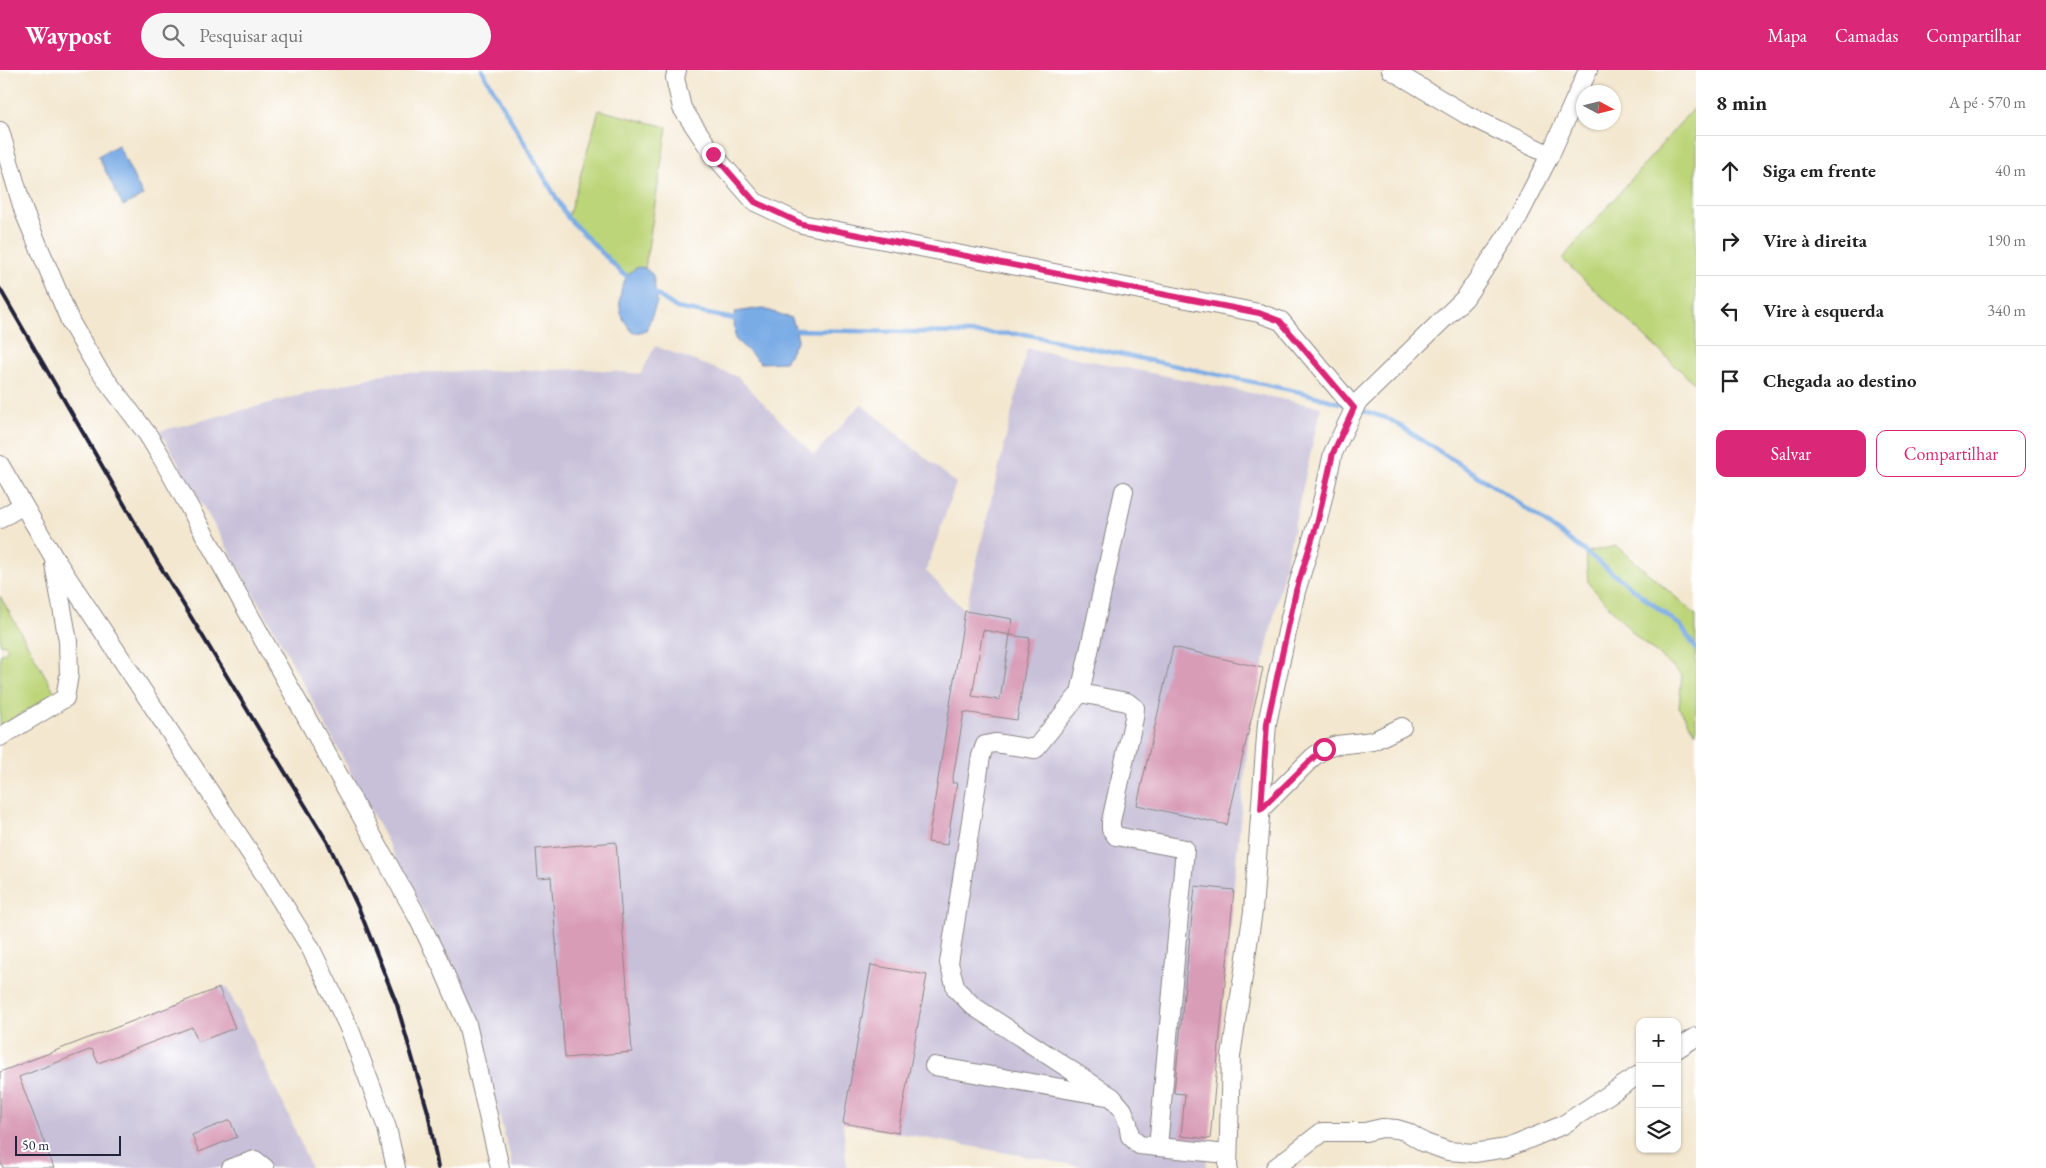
<!DOCTYPE html>
<html lang="pt">
<meta charset="utf-8">
<style>
body{margin:0;font-family:"EB Garamond",serif;background:#f6f6f6;color:#222}
.controls{position:absolute;right:15px;bottom:15px;display:grid;overflow:hidden;border-radius:10px;box-shadow:0 1px 4px #0004}
.controls button{width:45px;height:45px;display:grid;place-items:center;padding:0;border:0;border-bottom:1px solid #e0e0e0;background:#fff;color:#222;font:25px sans-serif}
.compass{position:absolute;left:1576px;top:15px;width:45px;height:45px;border-radius:50%;background:#fff;box-shadow:0 1px 4px #0004;rotate:97deg}
.scale{position:absolute;left:15px;bottom:12px;width:106px;box-sizing:border-box;padding-left:5px;border:2px solid #22223b;border-top:0;font-size:14px;line-height:18px;white-space:nowrap;color:#22223b;-webkit-text-stroke:4px #fff;paint-order:stroke}
.stop{position:absolute;width:15px;height:15px;margin:-11px;border:4px solid #db2777;border-radius:50%;background:#fff}
.stop.end{background:#db2777;border-color:#fff;box-shadow:0 1px 5px #0008}
.list{margin:0;padding:0;list-style:none}
h2{display:flex;justify-content:space-between;align-items:center;height:65px;margin:0;padding:0 20px;font-size:21px}
h2 small{font-size:16px;font-weight:400;color:#767676}
.list li{display:grid;grid-template-columns:32px 1fr auto;gap:15px;align-items:center;box-sizing:border-box;height:70px;padding:0 20px;border-top:1px solid #e0e0e0}
.list b{display:block;font-size:19px;white-space:nowrap}
.list em{font-size:16px;font-style:normal;color:#767676}
.actions{display:flex;gap:10px;padding:15px 20px}
.actions a{flex:1;padding:11px 0;border:1px solid #db2777;border-radius:10px;text-align:center;font-size:18px;color:#db2777}
.actions .main{background:#db2777;color:#fff}
.icon{flex:none;width:28px;height:28px;fill:none;stroke:currentColor;stroke-width:2;stroke-linecap:round;stroke-linejoin:round}
.map{position:relative;flex:none;width:1696px;height:1098px;overflow:hidden}
header{display:flex;align-items:center;gap:30px;box-sizing:border-box;height:70px;padding:0 25px;background:#db2777;color:#fff}
header strong{font-size:24px}
nav{display:flex;gap:28px;margin-inline-start:auto;font-size:18px}
.search{width:350px;height:45px;background:#f6f6f6;display:flex;align-items:center;gap:12px;box-sizing:border-box;padding:0 18px;border-radius:28px;color:#767676;font-size:19px}
main{display:flex}
aside{flex:1;background:#fff}
.map>svg:first-child{display:block}
</style>
<header>
<strong>Waypost</strong>
<div class="search"><svg class="icon" aria-label="search" viewBox="0 0 24 24"><circle cx="10" cy="10" r="6"/><path d="M15 15l6 6"/></svg>Pesquisar aqui</div>
<nav><a>Mapa</a><a>Camadas</a><a>Compartilhar</a></nav>
</header>
<main>
<div class="map">
<svg width="1696" height="1098" viewBox="0 0 1696 1098">
<rect width="100%" height="100%" fill="#fff"/>
<filter id="ink" filterUnits="userSpaceOnUse"><feTurbulence type="fractalNoise" baseFrequency=".02" numOctaves="2"/><feDisplacementMap in="SourceGraphic" scale="10" xChannelSelector="R" yChannelSelector="G"/><feConvolveMatrix kernelMatrix="1 2 1 2 8 2 1 2 1" color-interpolation-filters="sRGB"/></filter>
<filter id="wash" filterUnits="userSpaceOnUse"><feTurbulence type="fractalNoise" baseFrequency=".0096" numOctaves="4" result="noise"/><feDisplacementMap in="SourceGraphic" scale="20" xChannelSelector="R" yChannelSelector="G"/><feGaussianBlur stdDeviation="1.12" result="paint"/><feColorMatrix in="noise" values="0 0 0 0 0 0 0 0 0 0 0 0 0 0 0 0 0 1.4 0 .05"/><feComposite in="paint" operator="in"/></filter>
<g filter="url(#wash)">
<rect width="100%" height="100%" fill="#f3e7cf"/>
<g fill="#c7c0d8">
<polygon points="655,276 738,307 814,385 861,334 956,413 926,501 965,541 1027,278 1321,337 1250,652 1206,1098 1089,1098 843,1053 847,1098 513,1098 471,936 397,790 284,577 160,361 388,303 588,299 641,304"/>
<polygon points="226,916 289,1046 311,1098 3,1098 0,1090 0,1002"/>
</g>
<g fill="#bdd579" stroke="#707c5a">
<polygon points="1696,35 1696,315 1562,189"/>
<path d="M599,40L667,57L645,198C636,197 633,199 627,206L568,148Z"/>
<polygon points="1617,476 1696,545 1696,663 1679,638 1682,605 1637,567 1588,513 1586,482"/>
<polygon points="0,526 55,623 0,657 0,585 8,580 5,574 1,575 0,573"/>
</g>
<g fill="#79abe5" stroke="#4e6690">
<polygon points="118,75 143,126 123,136 98,86"/>
<path d="M639,197L645,198L653,205L657,232L646,261L633,263C630,258 624,252 622,246C616,231 622,202 639,197Z"/>
<polygon points="761,238 792,248 798,269 785,292 761,293 735,269 734,249 735,242"/>
</g>
<g fill="none" stroke-linecap="round" stroke-linejoin="round">
<g stroke="#79abe5" stroke-width="4.5">
<polyline points="482,0 568,148 621,202 632,209"/>
<polyline points="651,221 677,238 739,250"/>
<polyline points="791,260 1024,264 1300,322 1343,334"/>
<polyline points="1358,339 1389,349 1506,424 1586,482 1681,556 1696,579"/>
</g>
</g>
<g id="blocks">
<g fill="#d99cb7" fill-rule="evenodd">
<path d="M965,541L1013,549L1010,565L1030,568L1017,650L964,642L952,713H957L947,775L928,772ZM983,560L1010,565L1000,630L972,626Z"/>
<polygon points="1173,577 1263,598 1227,755 1137,735"/>
<polygon points="616,772 632,982 565,988 551,807 538,808 536,779"/>
<polygon points="1195,816 1234,820 1210,1069 1181,1066 1185,1024 1174,1023"/>
<polygon points="871,895 927,905 898,1063 843,1053"/>
<polygon points="219,918 235,958 198,972 192,957 98,993 92,979 19,1007 54,1098 3,1098 0,1090 0,1002"/>
<polygon points="230,1050 237,1067 199,1082 192,1065"/>
</g>
</g>
</g>
<g filter="url(#ink)">
<use href="#blocks" fill-opacity="0" stroke="#8a8485" stroke-width="1"/>
<g fill="none" stroke-linecap="round" stroke-linejoin="round">
<g stroke="#8a8485" stroke-width="20">
<g id="minor">
<polyline points="677,0 675,8 682,38 713,84 755,132 802,154 1259,243 1281,251 1354,338"/>
<polyline points="1391,0 1467,45 1550,85"/>
<polyline points="0,61 24,142 71,253 98,299 148,365 162,388 417,846 442,897 467,954 500,1098"/>
<polyline points="0,395 53,486 267,808 310,877 350,960 387,1058 396,1098"/>
<polyline points="1124,421 1080,623 1127,632 1135,638 1134,648 1111,751 1111,759 1116,766 1185,779 1158,1077"/>
<polyline points="0,449 23,435"/>
<polyline points="1080,623 1035,679 995,673 985,675 981,686 949,893 956,919 973,936 1112,1027"/>
<polyline points="0,667 65,628 69,605 68,571 54,494"/>
<polyline points="1261,739 1313,687 1324,679 1337,675 1373,671 1402,657"/>
<polyline points="1677,979 1696,967"/>
<polyline points="934,996 1112,1027 1123,1040 1128,1053 1130,1066 1139,1075 1227,1084"/>
<polyline points="231,1098 255,1090 265,1098"/>
<polyline points="1228,1098 1231,986 1253,841 1267,653 1296,521 1318,450 1333,383 1357,333 1465,228 1514,155 1550,85 1588,0"/>
<polyline points="1275,1098 1322,1062 1365,1062 1382,1058 1397,1059 1407,1062 1425,1073 1448,1081 1474,1083 1507,1078 1563,1055 1640,1004"/>
</g>
</g>
<use href="#minor" stroke="#fff" stroke-width="18"/>
<polyline stroke="#22223b" stroke-width="4" points="0,219 157,491 328,773 359,839 397,935 428,1042 438,1098"/>
</g>
</g>
<g fill="none" stroke-linecap="round" stroke-linejoin="round" filter="url(#ink)">
<polyline stroke="#db2777" stroke-width="6" points="713,84 755,132 802,154 1259,243 1280,251 1354,338 1333,383 1318,450 1296,521 1267,653 1261,739 1314,687 1324,679"/>
</g>
</svg>
<div class="controls">
<button>+</button>
<button>−</button>
<button><svg class="icon" aria-label="layers" viewBox="0 0 24 24"><path d="M12 4l9 5-9 5-9-5zM3 14l9 5 9-5"/></svg></button>
</div>
<svg class="compass" viewBox="-18 -18 36 36"><path d="M0-13l5 13h-10z" fill="#e53935"/><path d="M0 13l5-13h-10z" fill="#767676"/></svg>
<div class="scale">50 m</div>
<div class="stop" style="left:1324px;top:679px"></div>
<div class="stop end" style="left:713px;top:84px"></div>
</div>
<aside>
<h2>8 min<small>A pé · 570 m</small></h2>
<ul class="list">
<li><svg class="icon" aria-label="ahead" viewBox="0 0 24 24"><path d="M12 20V5M6 11l6-6 6 6"/></svg><div><b>Siga em frente</b></div><em>40 m</em></li>
<li><svg class="icon" aria-label="right" viewBox="0 0 24 24"><path d="M7 20v-9h11M14 6l5 5-5 5"/></svg><div><b>Vire à direita</b></div><em>190 m</em></li>
<li><svg class="icon" aria-label="left" viewBox="0 0 24 24"><path d="M17 20v-9H6M10 6l-5 5 5 5"/></svg><div><b>Vire à esquerda</b></div><em>340 m</em></li>
<li><svg class="icon" aria-label="arrive" viewBox="0 0 24 24"><path d="M6 21V4h12l-3 4 3 4H6"/></svg><div><b>Chegada ao destino</b></div></li>
</ul>
<div class="actions"><a class="main">Salvar</a><a>Compartilhar</a></div>
</aside>
</main>
